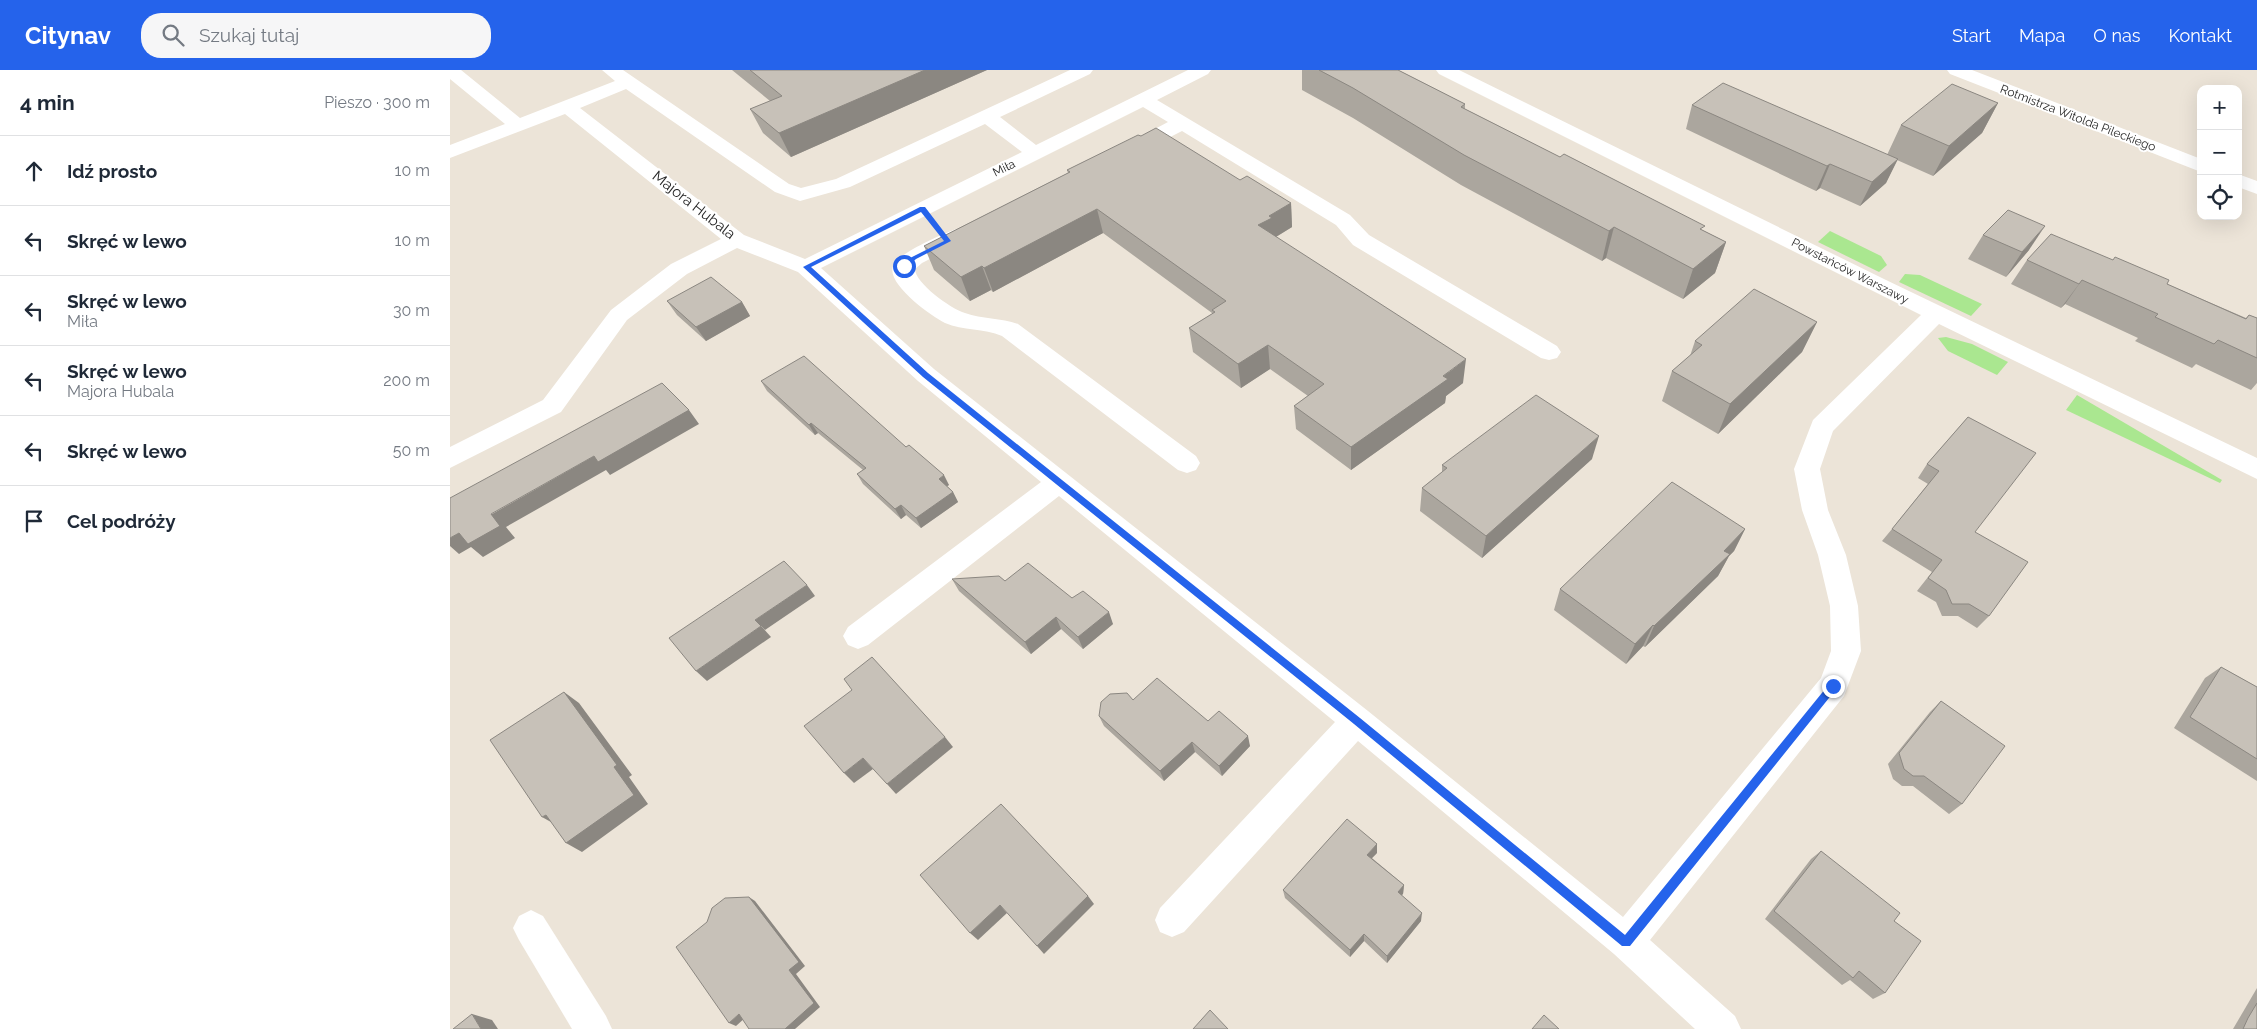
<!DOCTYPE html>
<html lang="pl">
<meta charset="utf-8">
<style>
body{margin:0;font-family:Raleway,sans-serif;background:#f6f6f7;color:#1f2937}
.controls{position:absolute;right:15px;top:15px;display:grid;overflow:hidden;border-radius:10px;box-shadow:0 5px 20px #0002}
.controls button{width:45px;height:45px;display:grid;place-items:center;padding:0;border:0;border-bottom:1px solid #e0e1e3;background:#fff;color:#1f2937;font:25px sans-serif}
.stop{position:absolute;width:15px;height:15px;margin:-11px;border:4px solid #2563eb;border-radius:50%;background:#fff}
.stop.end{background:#2563eb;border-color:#fff;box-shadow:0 1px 5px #0008}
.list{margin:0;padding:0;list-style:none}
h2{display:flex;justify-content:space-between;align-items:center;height:65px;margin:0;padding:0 20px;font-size:21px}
h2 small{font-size:16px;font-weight:400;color:#747a83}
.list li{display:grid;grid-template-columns:32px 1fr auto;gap:15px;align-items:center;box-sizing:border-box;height:70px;padding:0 20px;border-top:1px solid #e0e1e3}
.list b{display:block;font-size:19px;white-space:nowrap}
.list p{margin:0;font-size:16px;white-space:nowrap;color:#747a83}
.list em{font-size:16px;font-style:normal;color:#747a83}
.icon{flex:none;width:28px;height:28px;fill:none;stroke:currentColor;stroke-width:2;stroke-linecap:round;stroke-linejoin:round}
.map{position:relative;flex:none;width:1807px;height:959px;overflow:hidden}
header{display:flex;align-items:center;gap:30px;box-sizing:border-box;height:70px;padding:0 25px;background:#2563eb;color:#fff}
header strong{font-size:24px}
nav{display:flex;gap:28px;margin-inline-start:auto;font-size:18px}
.search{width:350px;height:45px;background:#f6f6f7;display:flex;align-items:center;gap:12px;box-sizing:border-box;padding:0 18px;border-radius:20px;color:#747a83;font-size:19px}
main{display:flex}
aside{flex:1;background:#fff}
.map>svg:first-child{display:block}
</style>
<header>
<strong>Citynav</strong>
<div class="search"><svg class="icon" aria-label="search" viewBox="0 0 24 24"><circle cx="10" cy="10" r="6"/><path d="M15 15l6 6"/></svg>Szukaj tutaj</div>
<nav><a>Start</a><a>Mapa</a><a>O nas</a><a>Kontakt</a></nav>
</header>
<main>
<aside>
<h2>4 min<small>Pieszo · 300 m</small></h2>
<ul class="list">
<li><svg class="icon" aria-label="ahead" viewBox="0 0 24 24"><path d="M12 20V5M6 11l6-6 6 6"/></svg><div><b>Idź prosto</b></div><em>10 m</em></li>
<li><svg class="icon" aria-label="left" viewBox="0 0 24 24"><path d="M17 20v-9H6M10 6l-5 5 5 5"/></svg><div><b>Skręć w lewo</b></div><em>10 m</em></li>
<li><svg class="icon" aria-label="left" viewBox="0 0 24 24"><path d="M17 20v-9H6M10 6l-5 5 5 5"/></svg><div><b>Skręć w lewo</b><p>Miła</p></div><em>30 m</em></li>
<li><svg class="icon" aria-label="left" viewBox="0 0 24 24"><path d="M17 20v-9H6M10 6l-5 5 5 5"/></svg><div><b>Skręć w lewo</b><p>Majora Hubala</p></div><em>200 m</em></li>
<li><svg class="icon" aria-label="left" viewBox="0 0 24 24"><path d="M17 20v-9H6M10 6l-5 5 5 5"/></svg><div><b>Skręć w lewo</b></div><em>50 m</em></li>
<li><svg class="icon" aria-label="arrive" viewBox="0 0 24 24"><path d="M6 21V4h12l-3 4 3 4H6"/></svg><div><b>Cel podróży</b></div></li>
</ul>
</aside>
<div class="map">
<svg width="1807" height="959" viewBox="0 0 1807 959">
<rect width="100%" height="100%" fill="#ece4d8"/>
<g fill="#aae790">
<polygon points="1380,161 1431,186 1437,195 1429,202 1368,172"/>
<polygon points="1455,204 1470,205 1532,234 1521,246 1449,212"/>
<polygon points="1496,267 1522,274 1558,292 1547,305 1498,281 1488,268"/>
<polygon points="1627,325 1772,410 1770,413 1616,340"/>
</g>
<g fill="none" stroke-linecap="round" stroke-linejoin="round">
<g fill="#fff" fill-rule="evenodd">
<path d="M0,0H11L70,48L165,11L152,0H173L339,114L351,118L386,109L620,0H643L640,4L550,47L586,75L738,0H761L758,4L707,30L900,145L919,165L1107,276L1111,282L1107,288L1099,290L1091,288L903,175L886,155L732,61L687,84L680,86L673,84L670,80L673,76L718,52L693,37L371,198L484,299L918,641L1173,847L1371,608L1381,581L1380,536L1368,485L1352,440L1344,399L1363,350L1471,245L989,4L986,0H1009L1436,210L1807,388V409L1489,254L1383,361L1370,399L1378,440L1396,485L1408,536L1411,581L1394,626L1200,870L1285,946L1291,959H1245L1164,884L908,671L734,862L722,867L710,862L705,850L710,838L885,652L609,426L418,575L408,579L398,575L393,566L398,557L591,412L468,311L348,202L287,178L237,204L177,250L111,342L0,398V377L93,330L161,240L221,194L271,169L115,44L0,88V75L55,54L0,9ZM176,19L325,122L350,131L400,117L535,54L572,82L355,189L294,165L130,38Z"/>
<polygon points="1497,0 1522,0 1751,89 1751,102 1500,4"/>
<polygon points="1788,104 1807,111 1807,124 1788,117"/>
<path d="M510,158L517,160L521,165L517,170L472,193L465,199C465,213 501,239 515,243C532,249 551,248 568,254L746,386L750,393L746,400L737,403L728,400L552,266C534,258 513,261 495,253C481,246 436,214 443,196C448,183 496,162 510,158Z"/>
<polygon points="81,840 93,846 156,946 162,959 122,959 69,870 63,858 69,846"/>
</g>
</g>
<g fill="#aba69e">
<polygon points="282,0 537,0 341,87 313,63 300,39 320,31"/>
<polygon points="852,0 948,0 1015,34 1015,39 1276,172 1265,203 1233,229 1156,188 1152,191 1011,115 903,48 852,20"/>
<polygon points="1548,33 1532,63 1483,106 1447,90 1436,113 1410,136 1370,118 1366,121 1236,59 1242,35 1437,85 1451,55"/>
<polygon points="617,100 790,110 841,133 842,157 826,167 1013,313 996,326 995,333 901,400 846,359 844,336 858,326 820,299 791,318 743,282 739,258 762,244 762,243 653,163 543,222 541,220 520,231 484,200 474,176 618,103"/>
<polygon points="1533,165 1579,180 1556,207 1518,189"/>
<polygon points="1577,190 1717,214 1796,248 1799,245 1807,248 1807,313 1801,320 1746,294 1742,298 1685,271 1688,268 1615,234 1611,238 1561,214"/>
<polygon points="217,231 292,232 300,246 256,271 227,245"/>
<polygon points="1367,252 1352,282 1268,364 1212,331 1222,301 1240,286 1245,271"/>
<polygon points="311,311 456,377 499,415 497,416 503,422 508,432 471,458 456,445 451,449 413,414 407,404 413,400 368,363 365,365 317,321"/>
<polygon points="1518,347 1525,462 1539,546 1527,558 1508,546 1492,546 1486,532 1467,521 1482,502 1432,471 1442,459 1478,414 1468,408 1477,394"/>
<polygon points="1142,389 1032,488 970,441 972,418 992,402 992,395"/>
<polygon points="1295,459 1284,481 1279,486 1268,506 1195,577 1193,576 1176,594 1104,540 1110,519"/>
<polygon points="502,509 622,528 663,554 633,579 611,559 581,584 509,521"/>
<polygon points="1771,597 1807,617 1807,711 1724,658 1755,608"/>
<polygon points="683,630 758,651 800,676 772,706 745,682 714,711 654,656 649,646"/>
<polygon points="1491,631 1512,734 1499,744 1463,716 1452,716 1443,709 1438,694 1480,642"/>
<polygon points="1371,781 1444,851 1435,923 1423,929 1400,910 1392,915 1315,849 1361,789"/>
<polygon points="927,783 922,788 954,815 953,824 951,825 971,851 937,893 914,871 900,887 835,828 833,820"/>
<polygon points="1807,918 1807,959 1783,959"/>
</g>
<g fill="#8b8781">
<polygon points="475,0 537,0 341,87 329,63"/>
<polygon points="1548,33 1532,63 1483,106 1499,76"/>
<polygon points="1448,89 1436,113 1410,136 1422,112"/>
<polygon points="1380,94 1370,118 1366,121 1377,96"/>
<polygon points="841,133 842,157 824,168 808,155 819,146"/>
<polygon points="647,139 653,163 543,222 534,198"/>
<polygon points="1595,156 1579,180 1556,207 1572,182"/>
<polygon points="1164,157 1156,188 1152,191 1159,161"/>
<polygon points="1276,172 1265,203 1233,229 1243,199"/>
<polygon points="532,196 541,220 520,231 511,207"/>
<polygon points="1632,210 1615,234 1611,238"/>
<polygon points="292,232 300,246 256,271 246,257"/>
<polygon points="1367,252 1352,282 1268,364 1280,334"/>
<polygon points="818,275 820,299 791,318 788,294"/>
<polygon points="1016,289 1013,313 996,326 995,333 901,400 901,377"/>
<polygon points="239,340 249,354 160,405 156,400 56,457 65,468 33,487 21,477 9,484 0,476 0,468 144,386"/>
<polygon points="361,353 368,363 365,365 359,355"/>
<polygon points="1149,366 1142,389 1032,488 1036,466"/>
<polygon points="494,405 499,415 494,418 489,409"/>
<polygon points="503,422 508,432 471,458 466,448"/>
<polygon points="451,435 456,445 451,449 445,439"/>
<polygon points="1295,459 1284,481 1279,486 1268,506 1195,577 1204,556"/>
<polygon points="357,515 365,526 315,560 305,550"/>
<polygon points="659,542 663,554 633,579 628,567"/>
<polygon points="606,547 611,559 581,584 575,572"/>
<polygon points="1203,555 1193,576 1176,594 1185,574"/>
<polygon points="311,556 321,567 257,611 246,601"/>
<polygon points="114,622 129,633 182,705 179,707 198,734 132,782 116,773 164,697"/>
<polygon points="798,666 800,676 772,706 769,696"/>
<polygon points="495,667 503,677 446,724 437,714"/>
<polygon points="742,672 745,682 714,711 710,701"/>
<polygon points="413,688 423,699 404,713 394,703"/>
<polygon points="96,745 108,756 92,747"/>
<polygon points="927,774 927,783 917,793 917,785"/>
<polygon points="954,815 953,824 947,830 948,822"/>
<polygon points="638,826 644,834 594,884 587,876"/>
<polygon points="299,827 305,831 355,896 346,904 370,937 345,959 335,959 339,900"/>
<polygon points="550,835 557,843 528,870 520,863"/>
<polygon points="972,843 971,851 937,893 937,886"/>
<polygon points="914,864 914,871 900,887 900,880"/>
<polygon points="22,944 42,950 48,959 31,959"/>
<polygon points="289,944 296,947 286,956 279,953"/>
</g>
<g fill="#c7c1b8" stroke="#8b8781">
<polygon points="300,0 475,0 329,63 300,39 332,26"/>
<polygon points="869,0 948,0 1015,34 1011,37 1110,87 1114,84 1255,156 1250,159 1276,172 1243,199 1164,157 1159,161 1014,85 903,18"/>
<polygon points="1273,13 1448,89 1422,112 1380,94 1377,96 1242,35"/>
<polygon points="1502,14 1548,33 1499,76 1451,55"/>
<polygon points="706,58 790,110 797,106 841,133 819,146 822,148 808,155 1016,289 993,306 998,309 901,377 844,336 874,314 818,275 788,294 739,258 765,242 762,240 776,231 647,139 534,198 532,196 511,207 474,176 620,102 617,100 688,65 691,66"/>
<polygon points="1558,140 1595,156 1572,182 1533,165"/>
<polygon points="1601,164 1663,190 1665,187 1719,210 1717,214 1796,249 1799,245 1807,248 1807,288 1768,270 1764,274 1705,247 1708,244 1632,210 1629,214 1577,190"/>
<polygon points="261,207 292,232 246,257 217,231"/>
<polygon points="1304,219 1367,252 1280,334 1222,301 1252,275 1245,271"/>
<polygon points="354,286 456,377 459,375 494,405 489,409 503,422 466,448 451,435 445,439 407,404 416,398 361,353 359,355 311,311"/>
<polygon points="212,313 239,340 148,392 144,386 41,444 50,456 18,474 9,463 0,468 0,428"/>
<polygon points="1086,325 1149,366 1036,466 972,418 997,398 992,395"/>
<polygon points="1518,347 1586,383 1525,462 1578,492 1539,546 1519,534 1502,534 1496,520 1478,508 1492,490 1442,459 1489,401 1477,394"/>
<polygon points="1222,412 1295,459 1274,481 1280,484 1204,556 1203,555 1185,574 1110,519"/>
<polygon points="334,491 357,515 305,550 311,556 246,601 219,568"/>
<polygon points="578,493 622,528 633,521 659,542 628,567 606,547 575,572 502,509 549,506 555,511"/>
<polygon points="422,587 495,667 437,714 413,688 394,703 354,656 402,620 394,609"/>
<polygon points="1771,597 1807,617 1807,689 1740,647"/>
<polygon points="707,608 758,651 769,641 798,666 769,696 742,672 710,701 649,646 651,632 660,624 677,623 683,630"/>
<polygon points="114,622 167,695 164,697 184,725 116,773 96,745 92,747 40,670"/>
<polygon points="1491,631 1555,676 1512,734 1474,706 1463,706 1454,699 1449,683"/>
<polygon points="551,734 638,826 587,876 550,835 520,863 470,805"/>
<polygon points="897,749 927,774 917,785 954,815 948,822 972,843 937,886 914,864 900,880 833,820"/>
<polygon points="1371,781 1450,843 1444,851 1471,871 1435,923 1409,901 1403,908 1324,841"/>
<polygon points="299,827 349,892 339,900 364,933 335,959 299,959 289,944 279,953 226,877 257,852 262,838 275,828"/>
<polygon points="1807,933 1807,959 1793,959 1798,948"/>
<polygon points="760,940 778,959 743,959"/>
<polygon points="22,944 31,959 3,959"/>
<polygon points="1094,945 1109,959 1082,959"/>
</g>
<polygon fill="#2563eb" points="470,137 475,137 501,171 466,189 456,198 451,196 462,187 494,171 471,142 361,197 478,303 910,648 1175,865 1380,613 1387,613 1387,618 1180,876 1172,876 904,654 473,307 353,197"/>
<g text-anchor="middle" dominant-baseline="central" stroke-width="4" stroke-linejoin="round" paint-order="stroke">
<g font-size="12" fill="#282828" stroke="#fff">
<text transform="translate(1628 48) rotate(21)">Rotmistrza Witolda Pileckiego</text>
<text transform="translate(554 98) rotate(-26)">Miła</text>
<text transform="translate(1400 201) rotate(27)">Powstańców Warszawy</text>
</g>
<g font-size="15" fill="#282828" stroke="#fff">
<text transform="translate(244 135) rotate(38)">Majora Hubala</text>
</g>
</g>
</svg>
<div class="controls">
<button>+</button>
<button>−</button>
<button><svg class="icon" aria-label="locate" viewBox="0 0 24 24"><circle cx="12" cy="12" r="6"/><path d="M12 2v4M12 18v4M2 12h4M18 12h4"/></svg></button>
</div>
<div class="stop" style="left:454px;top:196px"></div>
<div class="stop end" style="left:1383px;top:616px"></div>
</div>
</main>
